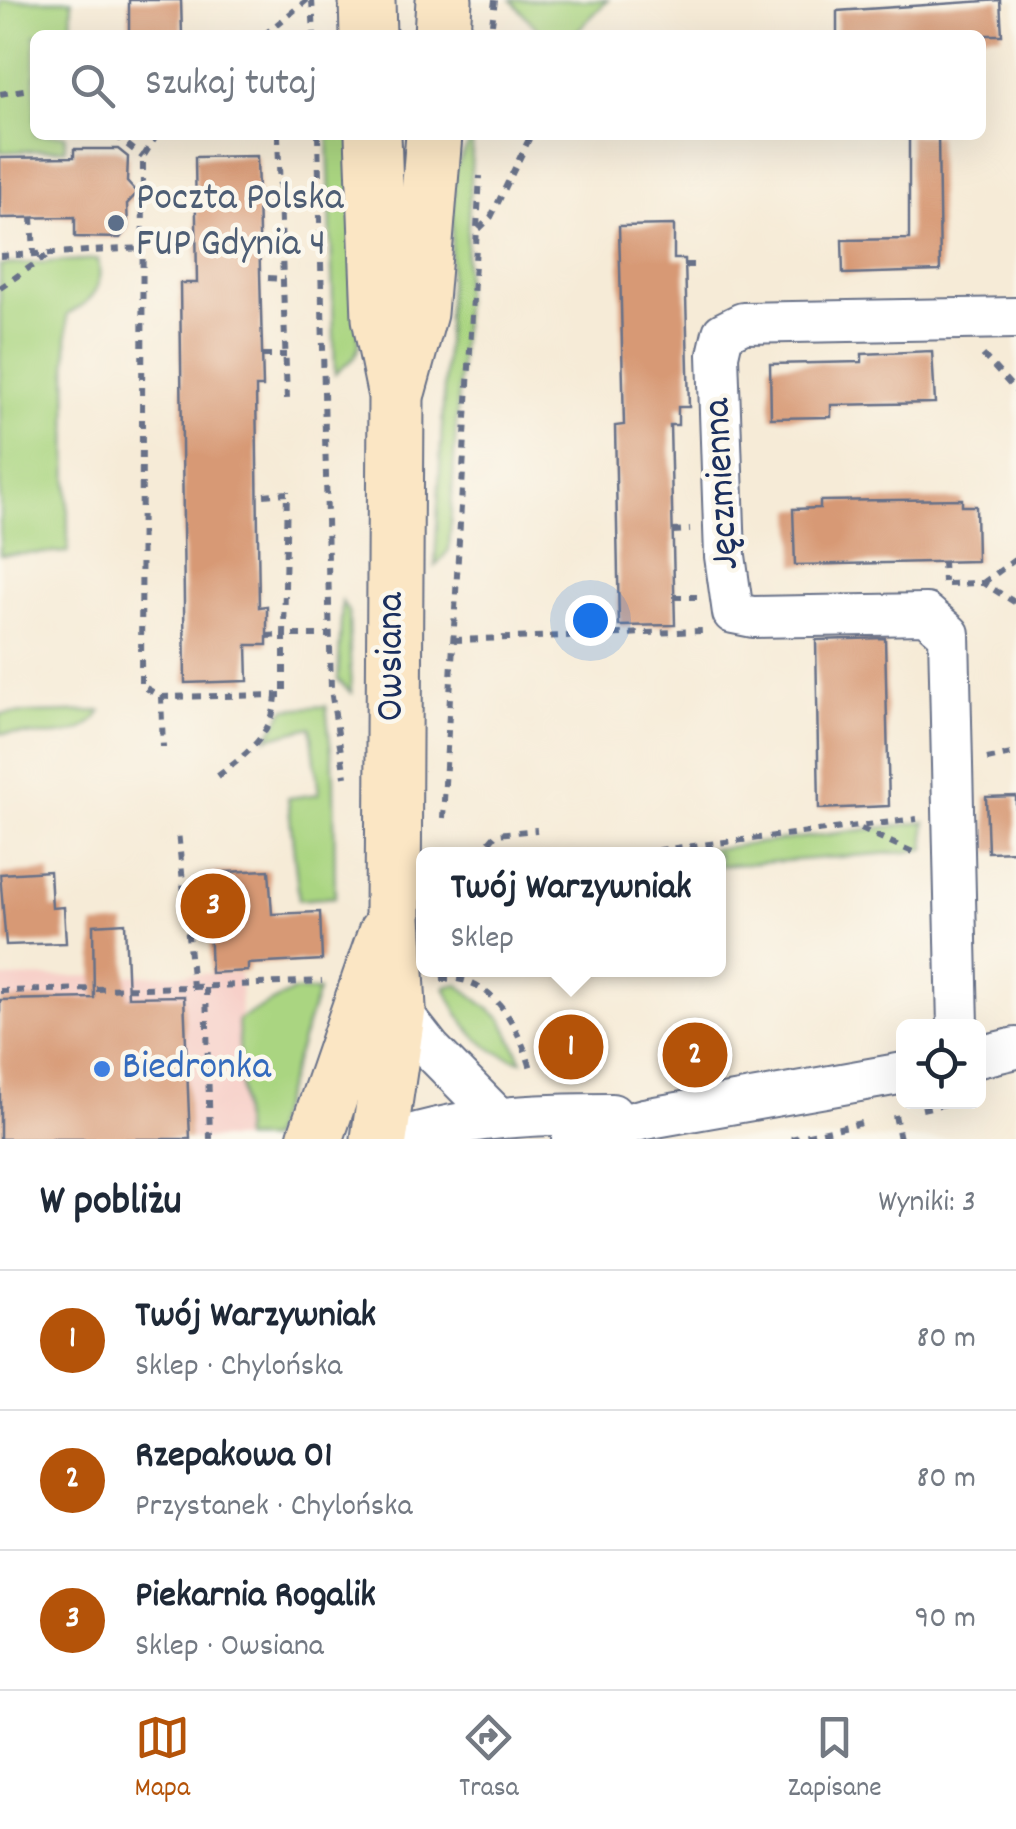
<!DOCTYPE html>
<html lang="pl">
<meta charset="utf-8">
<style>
body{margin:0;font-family:Dekko,sans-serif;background:#f6f6f7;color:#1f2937}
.controls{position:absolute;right:30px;bottom:30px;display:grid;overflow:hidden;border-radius:15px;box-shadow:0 10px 40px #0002}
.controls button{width:90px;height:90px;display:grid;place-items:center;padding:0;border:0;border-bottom:2px solid #e0e1e3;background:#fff;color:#1f2937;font:50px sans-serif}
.you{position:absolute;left:590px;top:620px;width:35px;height:35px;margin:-25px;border:8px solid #fff;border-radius:50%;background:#1a73e8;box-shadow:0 0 0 15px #1a73e833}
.badge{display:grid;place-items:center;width:65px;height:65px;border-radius:50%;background:#b45309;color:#fff;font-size:32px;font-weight:700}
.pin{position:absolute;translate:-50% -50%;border:5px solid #fff;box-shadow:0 2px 10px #0006}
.popup{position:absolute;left:416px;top:847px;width:310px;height:130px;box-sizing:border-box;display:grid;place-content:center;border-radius:15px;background:#fff;filter:drop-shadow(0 2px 8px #0005);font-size:32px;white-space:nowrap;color:#747a83}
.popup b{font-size:38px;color:#1f2937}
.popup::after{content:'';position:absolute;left:50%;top:100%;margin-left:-20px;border:20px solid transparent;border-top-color:#fff}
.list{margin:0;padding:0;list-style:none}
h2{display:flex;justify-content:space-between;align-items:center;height:130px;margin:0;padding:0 40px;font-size:42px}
h2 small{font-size:32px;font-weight:400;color:#747a83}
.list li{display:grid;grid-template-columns:65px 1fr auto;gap:30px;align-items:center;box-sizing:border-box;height:140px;padding:0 40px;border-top:2px solid #e0e1e3}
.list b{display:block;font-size:38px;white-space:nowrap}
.list p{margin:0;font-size:32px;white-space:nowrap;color:#747a83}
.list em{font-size:32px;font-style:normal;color:#747a83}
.icon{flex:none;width:55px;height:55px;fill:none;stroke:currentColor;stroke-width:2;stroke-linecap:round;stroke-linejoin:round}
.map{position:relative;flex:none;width:1016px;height:1139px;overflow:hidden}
.search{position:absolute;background:#fff;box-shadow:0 10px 40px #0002;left:30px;right:30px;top:30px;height:110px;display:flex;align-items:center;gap:25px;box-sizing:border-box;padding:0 35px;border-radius:15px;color:#747a83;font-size:38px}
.sheet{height:550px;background:#fff}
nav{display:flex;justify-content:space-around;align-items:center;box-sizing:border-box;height:140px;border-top:2px solid #e0e1e3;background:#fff;font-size:28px;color:#747a83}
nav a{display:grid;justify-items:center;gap:5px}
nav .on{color:#b45309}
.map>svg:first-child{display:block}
</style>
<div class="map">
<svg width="1016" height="1139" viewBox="0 0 1016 1139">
<rect width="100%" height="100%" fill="#fbf7ec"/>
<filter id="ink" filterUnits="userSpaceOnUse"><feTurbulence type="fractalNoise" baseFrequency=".01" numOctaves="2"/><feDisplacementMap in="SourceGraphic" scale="20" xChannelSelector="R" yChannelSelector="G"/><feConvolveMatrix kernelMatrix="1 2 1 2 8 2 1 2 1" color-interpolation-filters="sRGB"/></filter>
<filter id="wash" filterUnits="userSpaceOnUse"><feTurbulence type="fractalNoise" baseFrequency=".0048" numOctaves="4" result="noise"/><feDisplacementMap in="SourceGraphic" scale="40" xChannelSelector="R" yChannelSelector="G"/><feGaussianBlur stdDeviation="2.25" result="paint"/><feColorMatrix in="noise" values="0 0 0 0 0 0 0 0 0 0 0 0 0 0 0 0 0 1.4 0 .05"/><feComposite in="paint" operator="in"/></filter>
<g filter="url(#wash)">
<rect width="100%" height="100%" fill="#f6ebd7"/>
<polygon fill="#f7d0c9" points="240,973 243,1139 0,1139 0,978"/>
<g fill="#aad581" stroke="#628270" stroke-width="2.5">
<polygon points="0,0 72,0 71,35 35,35 35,135 65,135 65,149 0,152"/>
<polygon points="511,0 608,0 573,35 543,35"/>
<polygon points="328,135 354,135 359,346 354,358 335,374"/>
<polygon points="473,136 449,550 435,566 455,169"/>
<path d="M98,259C104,289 92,301 67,315L68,552L0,555V265Z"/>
<polygon points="342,602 349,613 351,693 338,680"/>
<polygon points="326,706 334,778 335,897 299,900 288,798 319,794 311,727 267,738 285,709"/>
<path d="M101,711C82,745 34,734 0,733V714Z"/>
<polygon points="925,822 925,849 907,852 719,866 718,854 673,854"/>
<path d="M457,984L502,1019L522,1061C481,1052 460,1024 445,987Z"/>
<polygon points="293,991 318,991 270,1139 243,1139 238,1020"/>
</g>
<g id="blocks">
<g fill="#d79975">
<polygon points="129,0 181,0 182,35 129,35"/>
<polygon points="1000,0 1002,35 837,35 837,11"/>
<polygon points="909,135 938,135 940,271 843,274 842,240 909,239"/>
<polygon points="74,149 118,149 128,157 127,182 137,193 127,204 128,228 120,238 75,237 75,217 0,218 0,158 74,157"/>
<polygon points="257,156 263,387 256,387 259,607 267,606 267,645 247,645 248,681 185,683 180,283 197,283 195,157"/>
<polygon points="674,225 674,259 685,259 689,407 678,407 678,425 670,425 675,625 619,626 615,426 624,425 619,226"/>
<polygon points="932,351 935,403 831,405 831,417 771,418 770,364 862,362 862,354"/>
<polygon points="962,499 962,506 976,506 977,561 795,565 793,509 820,508 820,501"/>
<polygon points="885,638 889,806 819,809 816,640"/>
<polygon points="1016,796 1016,851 988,852 986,797"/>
<polygon points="269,870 272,914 320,912 322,960 248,964 248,971 211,973 207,873"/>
<polygon points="50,871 52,908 64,907 66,943 6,945 0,874"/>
<polygon points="125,923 128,997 184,996 190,1139 0,1139 0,1000 94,998 93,925"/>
</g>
</g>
</g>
<g filter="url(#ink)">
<use href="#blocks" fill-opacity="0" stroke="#687188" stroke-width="2.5"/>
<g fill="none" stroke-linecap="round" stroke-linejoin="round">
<g stroke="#687188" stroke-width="44">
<g id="street">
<polyline points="398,1008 431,1050 498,1118"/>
<polyline points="958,1026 949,634 926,614 753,617 733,613 725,556 718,355 723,333 743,323 1016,318"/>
<polyline points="978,1057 1016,1048"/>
<path d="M398,1139C466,1116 540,1114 612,1114"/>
<polyline points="572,1139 644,1119 904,1073"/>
</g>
</g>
<g stroke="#687188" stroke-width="59">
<g id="secondary">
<polyline points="367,0 368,35"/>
<polyline points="442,35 444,0"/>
<polyline points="373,135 380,318 396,396 393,917 398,1008 379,1139"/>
<polyline points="398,389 419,313 434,135"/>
<polyline points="315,1139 386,933"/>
</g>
</g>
<g stroke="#687188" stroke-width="6" stroke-dasharray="8 8" stroke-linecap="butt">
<polyline points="312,0 314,35"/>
<polyline points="492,24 495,0"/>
<polyline points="264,35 307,0"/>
<polyline points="0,94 35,88"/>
<polyline points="115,135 143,157"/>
<polyline points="157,135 143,157 141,685 161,697 163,747"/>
<polyline points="278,135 287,399"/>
<polyline points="318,135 331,690 345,777"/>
<polyline points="267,205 281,204"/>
<polyline points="32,217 34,254"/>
<polyline points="479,229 491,217 531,135"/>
<polyline points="0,256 143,248"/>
<polyline points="685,265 695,265"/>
<polyline points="268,278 285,279"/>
<polyline points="0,288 49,254"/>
<polyline points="263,355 286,355"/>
<polyline points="983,355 1016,391"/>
<polyline points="264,495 287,493"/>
<polyline points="673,531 690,530"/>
<polyline points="943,561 944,582"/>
<polyline points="983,583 1016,559"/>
<polyline points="948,584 983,583 1016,603"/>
<polyline points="674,597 697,597"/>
<polyline points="267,636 284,635 287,491"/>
<polyline points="454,640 703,631"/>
<polyline points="161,697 284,695 284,635 332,635"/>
<polyline points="987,759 1016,753"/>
<path d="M218,776C247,754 274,734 276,695"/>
<polyline points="443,818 480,176"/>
<polyline points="861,829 917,854"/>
<polyline points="479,854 496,834 537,830"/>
<polyline points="626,854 917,819"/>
<path d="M441,979C495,973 520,1031 532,1072"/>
<polyline points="193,987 322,981"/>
<polyline points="206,988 210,1139"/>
<polyline points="0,991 193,987 178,831"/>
<polyline points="922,1109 955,1102"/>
<polyline points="895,1115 900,1139"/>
<polyline points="791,1139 861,1123"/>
</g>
<use href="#street" stroke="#fff" stroke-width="40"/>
<use href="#secondary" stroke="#fbe6c4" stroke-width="55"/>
</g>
</g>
<circle fill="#5c6f8a" stroke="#fbf7ec" stroke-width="4" cx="116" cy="223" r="10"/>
<circle fill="#3f7fe0" stroke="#fbf7ec" stroke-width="4" cx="102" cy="1069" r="10"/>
<g text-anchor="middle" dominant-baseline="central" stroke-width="9" stroke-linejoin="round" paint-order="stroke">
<g font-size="40" fill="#4e5e75" stroke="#fbf7ec" text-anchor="start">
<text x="136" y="200">Poczta Polska<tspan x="136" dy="46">FUP Gdynia 4</tspan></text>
</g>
<g font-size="40" fill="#1b2f5e" stroke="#fbf7ec">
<text transform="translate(724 484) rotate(-93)">Jęczmienna</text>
<text transform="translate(393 657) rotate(-90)">Owsiana</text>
</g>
<g font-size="40" fill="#366cbe" stroke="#fbf7ec" text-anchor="start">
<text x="122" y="1069">Biedronka</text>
</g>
</g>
</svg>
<div class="controls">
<button><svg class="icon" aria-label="locate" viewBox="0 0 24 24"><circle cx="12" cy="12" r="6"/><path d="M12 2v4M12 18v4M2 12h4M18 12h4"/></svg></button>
</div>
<div class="you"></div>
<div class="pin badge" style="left:571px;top:1047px">1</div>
<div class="popup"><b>Twój Warzywniak</b>Sklep</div>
<div class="pin badge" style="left:695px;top:1055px">2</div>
<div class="pin badge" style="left:213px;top:906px">3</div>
<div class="search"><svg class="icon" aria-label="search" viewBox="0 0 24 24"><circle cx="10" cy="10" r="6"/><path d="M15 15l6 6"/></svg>Szukaj tutaj</div>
</div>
<section class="sheet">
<h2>W pobliżu<small>Wyniki: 3</small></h2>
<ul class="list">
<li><span class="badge">1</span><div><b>Twój Warzywniak</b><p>Sklep · Chylońska</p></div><em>80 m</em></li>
<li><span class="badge">2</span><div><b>Rzepakowa 01</b><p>Przystanek · Chylońska</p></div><em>80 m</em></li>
<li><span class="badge">3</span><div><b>Piekarnia Rogalik</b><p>Sklep · Owsiana</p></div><em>90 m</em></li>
</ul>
</section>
<nav>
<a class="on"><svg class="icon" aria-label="map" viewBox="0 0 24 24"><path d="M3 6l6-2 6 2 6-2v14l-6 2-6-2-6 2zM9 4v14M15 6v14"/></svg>Mapa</a>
<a><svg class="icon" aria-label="directions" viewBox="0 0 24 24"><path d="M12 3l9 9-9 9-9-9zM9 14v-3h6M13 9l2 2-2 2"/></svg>Trasa</a>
<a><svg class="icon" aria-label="saved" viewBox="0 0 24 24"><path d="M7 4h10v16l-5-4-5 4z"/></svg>Zapisane</a>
</nav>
